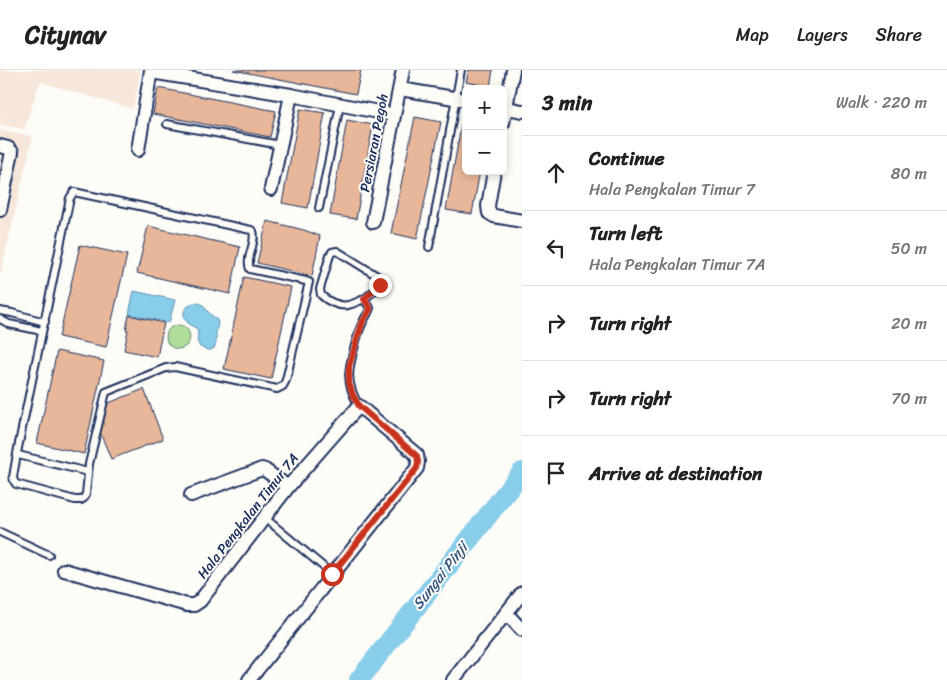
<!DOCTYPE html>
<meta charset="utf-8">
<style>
body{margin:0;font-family:Sriracha,sans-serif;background:#f2f2f2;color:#222}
.controls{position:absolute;right:15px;top:15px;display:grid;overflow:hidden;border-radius:8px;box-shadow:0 2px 8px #0003}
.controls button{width:45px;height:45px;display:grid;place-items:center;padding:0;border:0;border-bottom:1px solid #e0e0e0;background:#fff;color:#222;font:25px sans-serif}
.stop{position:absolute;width:15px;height:15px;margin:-11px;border:4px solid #c8321e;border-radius:50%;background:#fff}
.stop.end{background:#c8321e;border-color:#fff;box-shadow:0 1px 5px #0008}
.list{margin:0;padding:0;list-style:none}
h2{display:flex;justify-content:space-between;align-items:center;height:65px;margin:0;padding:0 20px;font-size:21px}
h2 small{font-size:16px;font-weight:400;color:#767676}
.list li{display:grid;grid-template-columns:32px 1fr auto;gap:15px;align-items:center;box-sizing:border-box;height:75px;padding:0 20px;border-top:1px solid #e0e0e0}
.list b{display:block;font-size:19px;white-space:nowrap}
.list p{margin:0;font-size:16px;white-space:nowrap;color:#767676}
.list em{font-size:16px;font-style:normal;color:#767676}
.icon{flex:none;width:28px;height:28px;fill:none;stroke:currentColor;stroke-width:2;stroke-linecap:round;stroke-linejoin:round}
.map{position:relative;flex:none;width:522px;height:610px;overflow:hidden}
header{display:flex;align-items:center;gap:30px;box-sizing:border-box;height:70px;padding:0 25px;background:#fff;border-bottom:1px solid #e0e0e0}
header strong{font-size:24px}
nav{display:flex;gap:28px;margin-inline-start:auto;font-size:18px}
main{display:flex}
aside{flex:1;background:#fff}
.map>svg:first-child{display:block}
</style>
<header>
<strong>Citynav</strong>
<nav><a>Map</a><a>Layers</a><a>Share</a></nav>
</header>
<main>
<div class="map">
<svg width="522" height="610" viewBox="0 0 522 610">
<rect width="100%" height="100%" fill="#fdfcf7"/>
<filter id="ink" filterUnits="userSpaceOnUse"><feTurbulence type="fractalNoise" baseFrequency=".02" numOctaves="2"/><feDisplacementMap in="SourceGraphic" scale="10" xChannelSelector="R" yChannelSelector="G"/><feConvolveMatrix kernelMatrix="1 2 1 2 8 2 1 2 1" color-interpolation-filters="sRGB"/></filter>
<g filter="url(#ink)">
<g fill="#f7e7db">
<polygon points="0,0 141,0 133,39 40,12 24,59 0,55"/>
<polygon points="0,60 33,66 0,206"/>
</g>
<circle fill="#b0dd9b" stroke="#66867c" cx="178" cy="267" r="12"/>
<g fill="#88cde9" stroke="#5c8eb1">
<polygon points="134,221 175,230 169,253 129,244"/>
<polygon points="193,233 199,233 203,235 208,242 217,250 218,253 216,263 216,273 214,278 211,280 207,280 200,277 197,271 198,265 197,259 188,253 184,248 184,241 186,238"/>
</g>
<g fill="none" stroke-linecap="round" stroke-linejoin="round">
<polyline stroke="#88cde9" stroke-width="20" points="359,610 522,402"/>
</g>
<g fill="#e8b799" stroke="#1b2f5e">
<polygon points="233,0 361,0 356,24"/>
<polygon points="469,0 493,0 490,17 466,12"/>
<polygon points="158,18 276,41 270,67 153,44"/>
<polygon points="300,39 325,43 308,138 282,133"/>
<polygon points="463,45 466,46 466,101 480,101 472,144 446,140"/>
<polygon points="415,47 441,52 417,169 391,163"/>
<polygon points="347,50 373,55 356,149 330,145"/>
<polygon points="267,151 304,160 320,166 312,206 257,193"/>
<polygon points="148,156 240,177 230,224 137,203"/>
<polygon points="80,175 127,185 106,277 59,267"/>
<polygon points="244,207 291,217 271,309 224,299"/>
<polygon points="129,245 164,253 157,287 124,280 128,260 126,260"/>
<polygon points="57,281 104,291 84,384 37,373"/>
<polygon points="144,319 163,369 111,389 99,360 106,334"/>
</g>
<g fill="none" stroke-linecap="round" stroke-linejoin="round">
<g stroke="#1b2f5e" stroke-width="10">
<g id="service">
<polyline points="167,54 280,75"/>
<path d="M74,122L251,160L253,161C257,173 245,187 250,199L306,211L309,212L286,310L283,316L277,319L175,297L166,298L106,322L89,394L86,424L84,428L81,430H75L16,414L14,411L13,407L18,378L70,128Z"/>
<polyline points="319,138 340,35"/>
<polyline points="429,177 461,0"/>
<polyline points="0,241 12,243 45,252"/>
<polyline points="0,249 9,254 42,261"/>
<path d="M359,336C345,312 348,300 355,275C357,267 359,259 363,252C365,246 369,244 370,238L364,229C359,231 353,234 348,235C339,237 327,231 321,225L320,219L330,185L332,182L337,181L379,207C382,217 371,223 364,229"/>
<polyline points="18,385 88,402"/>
<polyline points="265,448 332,504"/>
<polyline points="0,462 49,485"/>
</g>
</g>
<g stroke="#1b2f5e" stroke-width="16">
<g id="minor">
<polyline points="151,2 291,25 394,45"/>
<polyline points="400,19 466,30"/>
<polyline points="503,37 522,41"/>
<polyline points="503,53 513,0"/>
<polyline points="0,76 8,78 12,82 0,140"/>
<polyline points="138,80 151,0"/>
<polyline points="494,101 488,136 489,143 494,146 522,151"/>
<polyline points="271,119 291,25"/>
<polyline points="373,152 403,0"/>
<polyline points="191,425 262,399 265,400 288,417"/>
<polyline points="64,500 187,535 194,535 200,531 288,417 359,336 417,385 418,392 417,398 249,610"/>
<polyline points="506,543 522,560"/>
<polyline points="453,610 522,523"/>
</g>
</g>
<use href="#service" stroke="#fdfcf7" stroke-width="6"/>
<use href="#minor" stroke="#fdfcf7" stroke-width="12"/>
</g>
</g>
<g fill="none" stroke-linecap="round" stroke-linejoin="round" filter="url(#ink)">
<polyline stroke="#c8321e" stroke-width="6" points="332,504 417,398 418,392 417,386 359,336 353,325 349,313 349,297 358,266 363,251 370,240 370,238 364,229 380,215"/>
</g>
<g text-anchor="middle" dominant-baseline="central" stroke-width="4" stroke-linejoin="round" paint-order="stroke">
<g font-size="14" fill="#1b2f5e" stroke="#fdfcf7">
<text transform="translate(374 73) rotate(-79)">Persiaran Pegoh</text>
<text transform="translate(248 446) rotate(-52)">Hala Pengkalan Timur 7A</text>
</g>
<g font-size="15" font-style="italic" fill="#365681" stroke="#fdfcf7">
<text transform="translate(440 506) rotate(-52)">Sungai Pinji</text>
</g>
</g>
</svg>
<div class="controls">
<button>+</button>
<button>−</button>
</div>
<div class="stop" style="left:332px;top:504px"></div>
<div class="stop end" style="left:380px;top:215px"></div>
</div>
<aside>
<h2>3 min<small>Walk · 220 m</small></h2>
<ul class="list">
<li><svg class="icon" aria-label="ahead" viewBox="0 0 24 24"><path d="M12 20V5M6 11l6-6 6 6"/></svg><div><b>Continue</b><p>Hala Pengkalan Timur 7</p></div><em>80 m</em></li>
<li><svg class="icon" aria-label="left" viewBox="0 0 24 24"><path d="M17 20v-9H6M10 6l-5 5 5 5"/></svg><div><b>Turn left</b><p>Hala Pengkalan Timur 7A</p></div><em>50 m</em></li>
<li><svg class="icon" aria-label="right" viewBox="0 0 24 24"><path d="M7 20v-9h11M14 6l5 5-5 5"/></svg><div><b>Turn right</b></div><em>20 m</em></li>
<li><svg class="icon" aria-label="right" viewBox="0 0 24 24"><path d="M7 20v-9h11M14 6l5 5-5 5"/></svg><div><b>Turn right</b></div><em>70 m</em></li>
<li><svg class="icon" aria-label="arrive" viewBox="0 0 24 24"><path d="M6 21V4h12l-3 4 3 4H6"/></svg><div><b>Arrive at destination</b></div></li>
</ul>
</aside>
</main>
